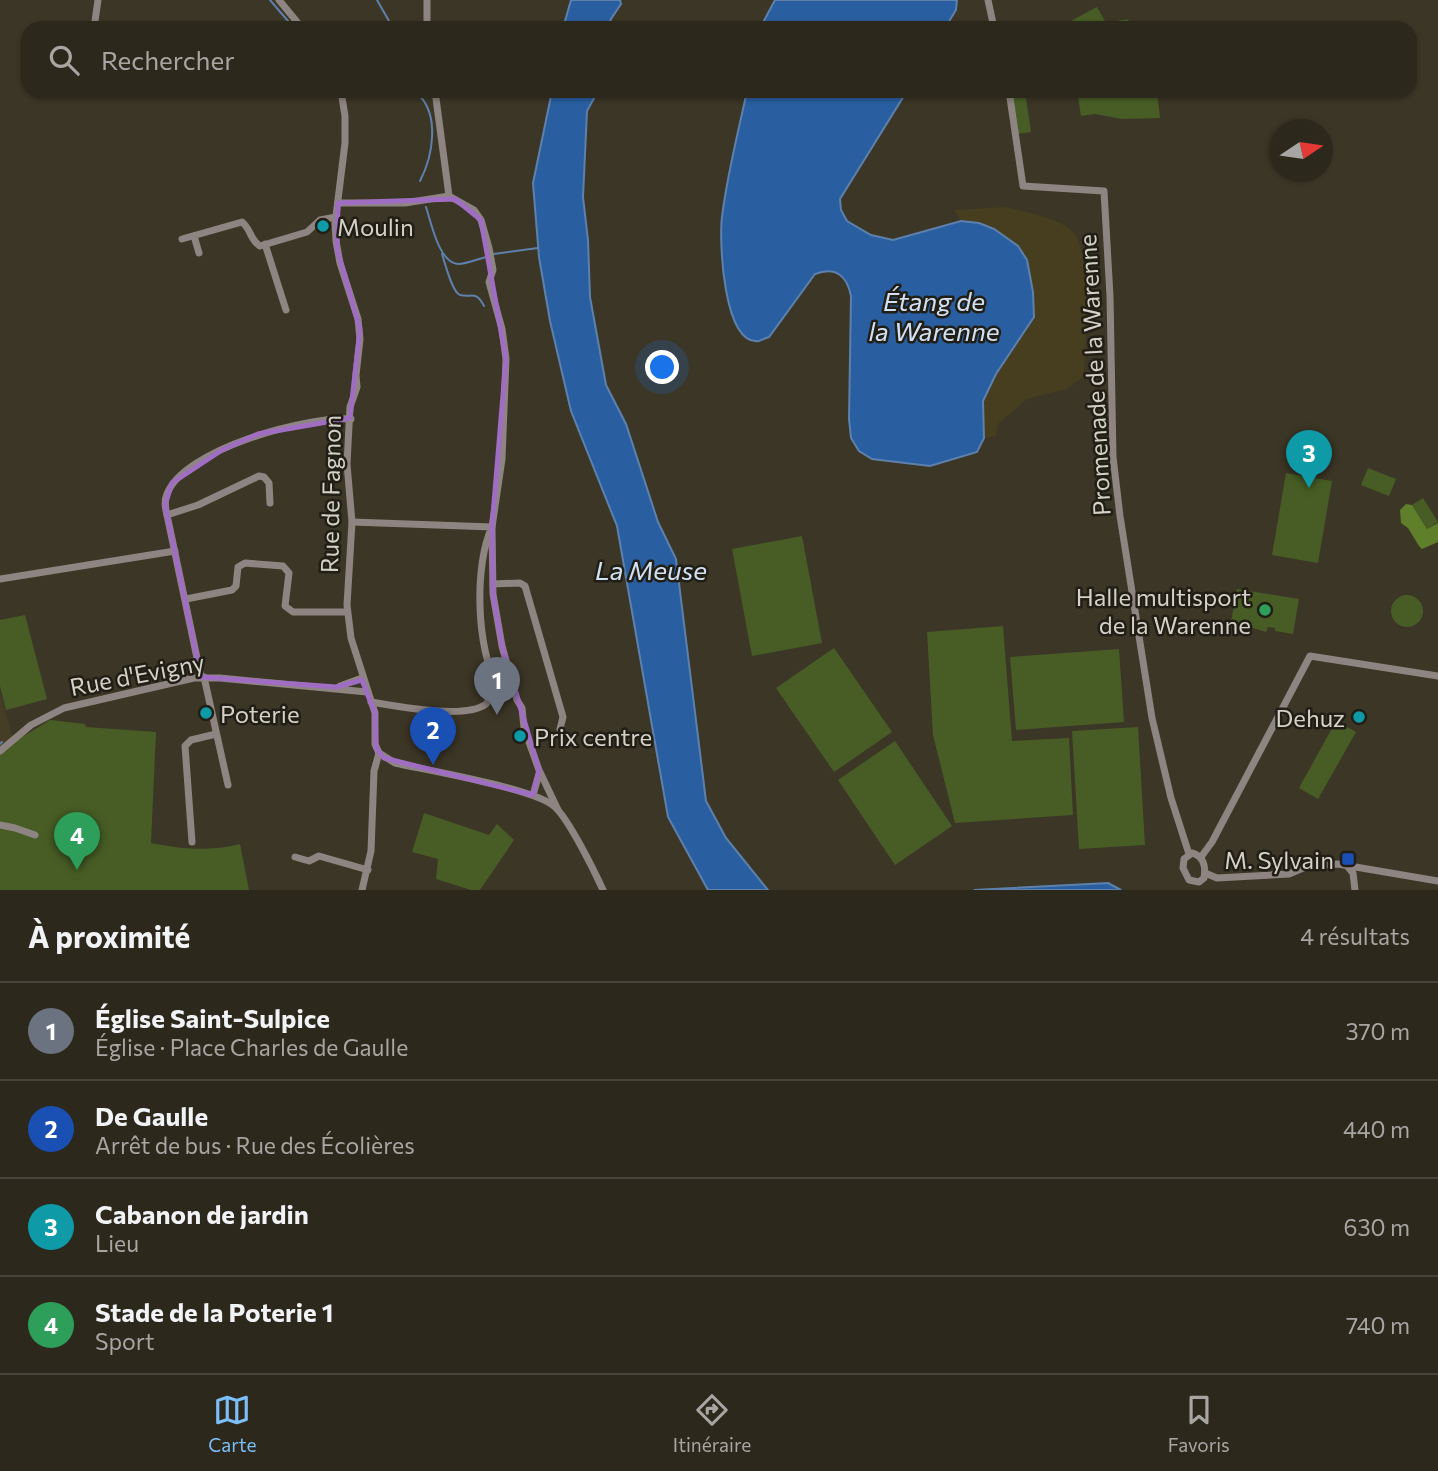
<!DOCTYPE html>
<html lang="fr">
<meta charset="utf-8">
<style>
body{margin:0;font-family:Commissioner,sans-serif;background:#393429;color:#f1f3f6}
.compass{position:absolute;left:1270px;top:119px;width:63px;height:63px;border-radius:50%;background:#2d281c;box-shadow:0 2px 5px #0004;rotate:77deg}
.you{position:absolute;left:663px;top:368px;width:24px;height:24px;margin:-18px;border:5px solid #fff;border-radius:50%;background:#1a73e8;box-shadow:0 0 0 10px #1a73e833}
.badge{display:grid;place-items:center;width:46px;height:46px;border-radius:50%;background:#7bbef8;color:#fff;font-size:23px;font-weight:700}
.pin{position:absolute;translate:-50% -58px;filter:drop-shadow(0 2px 4px #0008)}
.pin::after{content:'';position:absolute;top:37px;width:24px;height:21px;background:inherit;clip-path:polygon(0 0,100% 0,50% 100%)}
.list{margin:0;padding:0;list-style:none}
h2{display:flex;justify-content:space-between;align-items:center;height:91px;margin:0;padding:0 28px;font-size:30px}
h2 small{font-size:23px;font-weight:400;color:#a7a6a3}
.list li{display:grid;grid-template-columns:46px 1fr auto;gap:21px;align-items:center;box-sizing:border-box;height:98px;padding:0 28px;border-top:2px solid #48443b}
.list b{display:block;font-size:26px;white-space:nowrap}
.list p{margin:0;font-size:23px;white-space:nowrap;color:#a7a6a3}
.list em{font-size:23px;font-style:normal;color:#a7a6a3}
.icon{flex:none;width:38px;height:38px;fill:none;stroke:currentColor;stroke-width:2;stroke-linecap:round;stroke-linejoin:round}
.map{position:relative;flex:none;width:1438px;height:890px;overflow:hidden}
.search{position:absolute;background:#2d281c;box-shadow:0 2px 5px #0004;left:21px;right:21px;top:21px;height:77px;display:flex;align-items:center;gap:18px;box-sizing:border-box;padding:0 24px;border-radius:21px;color:#a7a6a3;font-size:26px}
.sheet{height:483px;background:#2d281c}
nav{display:flex;justify-content:space-around;align-items:center;box-sizing:border-box;height:98px;border-top:2px solid #48443b;background:#2d281c;font-size:19px;color:#a7a6a3}
nav a{display:grid;justify-items:center;gap:4px}
nav .on{color:#7bbef8}
.map>svg:first-child{display:block}
</style>
<div class="map">
<svg width="1438" height="890" viewBox="0 0 1438 890">
<rect width="100%" height="100%" fill="#3c3626"/>
<polygon fill="#463d27" points="0,692 14,742 0,755"/>
<g fill="#475d25">
<polygon points="1097,7 1106,23 1128,19 1131,28 1068,28 1067,23"/>
<polygon points="1011,91 1025,91 1031,132 1017,134"/>
<polygon points="1077,91 1157,91 1160,118 1122,119 1095,114 1081,116"/>
<polygon points="1368,468 1396,479 1389,496 1361,485"/>
<polygon points="1286,473 1332,481 1318,563 1272,555"/>
<polygon points="1423,498 1438,522 1427,529 1412,505"/>
<polygon points="802,536 822,643 752,656 732,549"/>
<polygon points="1237,589 1299,599 1293,634 1275,631 1275,628 1268,627 1266,632 1250,627 1248,630 1230,627"/>
<circle cx="1407" cy="611" r="16"/>
<polygon points="25,615 47,699 6,710 0,686 0,620"/>
<polygon points="1003,626 1012,741 1069,738 1073,815 955,823 933,735 927,632"/>
<polygon points="834,648 892,732 834,772 776,688"/>
<polygon points="1119,649 1124,722 1016,730 1010,657"/>
<path d="M50,720L85,724L86,727L156,732L151,843C182,849 209,852 240,844L249,890H0V755L14,742Z"/>
<polygon points="1336,721 1356,732 1318,799 1299,788"/>
<polygon points="1138,727 1145,845 1079,849 1072,731"/>
<polygon points="895,741 952,826 895,865 838,780"/>
<polygon points="424,813 489,835 497,824 514,840 480,890 471,890 436,879 438,859 412,852"/>
</g>
<polygon fill="#5f7f2a" points="1406,504 1412,505 1427,529 1438,523 1438,542 1422,549 1419,546 1408,528 1401,523 1400,510"/>
<path fill="#463e1e" d="M1006,207C1024,212 1059,218 1072,231C1094,253 1085,344 1084,376L1067,389L1027,399L998,424L996,436L984,438L983,401L996,374L1034,317L993,229L979,223L961,221L954,210Z"/>
<g fill="#295fa0" stroke="#5d81ac" stroke-width="2">
<polygon points="571,0 620,0 621,4 611,19 608,28 563,28"/>
<polygon points="775,0 957,0 956,10 945,28 760,28"/>
<polygon points="552,91 598,91 587,111 583,197 588,240 590,297 606,385 626,424 658,522 676,559 706,801 726,838 768,890 708,890 668,817 617,526 571,411 550,321 539,257 533,183"/>
<path d="M747,91H907L840,199L841,210L847,221L871,235L893,240L961,221L979,223L994,229L1018,246L1027,260L1033,292L1034,317L996,374L983,401L984,438L977,452L930,466L872,459L859,451L851,438L849,419L851,296C847,276 836,266 815,274L769,337C765,338 762,340 759,341C723,346 719,240 722,217C727,175 738,133 747,91Z"/>
<polygon points="1108,883 1121,890 974,890"/>
</g>
<g fill="none" stroke-linecap="round" stroke-linejoin="round">
<g stroke="#5d81ac" stroke-width="2">
<polyline points="270,0 294,28"/>
<polyline points="377,0 393,28"/>
<path d="M406,91L412,94H418C440,115 433,156 420,181"/>
<path d="M426,207C431,222 439,263 458,264C466,264 478,259 486,257"/>
<path d="M442,254C445,263 452,292 460,295C472,298 476,290 484,306"/>
<polyline points="494,254 538,248"/>
<polyline points="0,744 2,742"/>
</g>
<g stroke="#8e8481" stroke-width="7">
<polyline points="279,0 302,28"/>
<polyline points="988,0 994,28"/>
<polyline points="94,28 98,0"/>
<polyline points="427,28 427,0"/>
<polyline points="341,91 345,116 345,143 335,224 336,241 340,263 358,319 360,339 356,375 357,387 350,407 347,464 352,522 347,605 351,638 375,713 375,744 379,753 374,771 371,851 362,890"/>
<polyline points="435,91 449,196"/>
<polyline points="1009,91 1023,186 1104,191 1110,296 1113,457 1120,516 1152,718 1171,798 1189,854"/>
<polyline points="338,203 405,203 449,196 474,210 481,220 489,248 493,270 489,282 502,329 506,359 502,459 492,527 493,594 502,646 517,700 522,708 524,728 539,770 558,810"/>
<polyline points="194,236 199,253"/>
<path d="M182,239L242,222C251,229 250,240 260,246L307,232L320,220L336,217"/>
<polyline points="265,244 286,310"/>
<path d="M167,515C165,507 164,501 167,494C184,449 307,416 351,419"/>
<path d="M352,522L492,527C474,564 476,650 498,686"/>
<polyline points="0,579 175,551"/>
<polyline points="493,584 520,583 525,586 563,717 560,729"/>
<polyline points="186,599 232,590 236,586 238,567 245,563 283,566 289,573 285,606 293,612 347,612"/>
<polyline points="201,677 167,515 198,505 259,476 264,477 269,483 270,503"/>
<polyline points="204,677 228,785"/>
<polyline points="340,686 362,678"/>
<path d="M371,702C396,706 465,720 486,704C491,699 492,691 498,686L512,683"/>
<polyline points="0,751 31,725 64,708 194,678 220,678 367,692"/>
<path d="M379,753L395,763C426,770 537,789 555,807C569,820 594,870 603,890"/>
<polyline points="533,795 539,774"/>
<polyline points="0,825 15,828 35,835"/>
<polyline points="192,842 185,746 191,740 216,734"/>
<path d="M1192,853C1204,856 1206,867 1204,878L1199,882L1189,880L1183,868L1184,859Z"/>
<polyline points="295,857 309,861 319,856 368,870"/>
<polyline points="1201,857 1212,842 1310,656 1438,676"/>
<polyline points="1348,867 1353,873 1355,890"/>
<polyline points="1205,873 1217,878 1289,874 1308,866 1338,864 1438,881"/>
</g>
</g>
<path fill="none" stroke="#9f6ec2" stroke-width="5" stroke-linejoin="round" d="M455,199L481,220L506,359L492,527L493,594L502,646L539,770L533,795L384,758L376,748L375,713L362,680L336,687L201,677L165,505L172,483L222,450L258,434L350,418L360,329L337,249L338,203Z"/>
<g fill="#0f9aa8" stroke="#211e16" stroke-width="2.5">
<circle cx="323" cy="226" r="7"/>
<circle cx="206" cy="713" r="7"/>
<circle cx="1359" cy="717" r="7"/>
<circle cx="520" cy="736" r="7"/>
</g>
<circle fill="#2e9e5b" stroke="#211e16" stroke-width="2.5" cx="1265" cy="610" r="7"/>
<rect fill="#1a4fb4" stroke="#211e16" stroke-width="2.5" x="1341" y="852" width="14" height="14" rx="3.5"/>
<g text-anchor="middle" dominant-baseline="central" stroke-width="5" stroke-linejoin="round" paint-order="stroke">
<g font-size="24" fill="#d5d1c7" stroke="#211e16" text-anchor="start">
<text x="337" y="226">Moulin</text>
<text x="1251" y="596" text-anchor="end">Halle multisport<tspan x="1251" dy="28">de la Warenne</tspan></text>
<text x="220" y="713">Poterie</text>
<text x="1345" y="717" text-anchor="end">Dehuz</text>
<text x="534" y="736">Prix centre</text>
<text x="1334" y="859" text-anchor="end">M. Sylvain</text>
</g>
<g font-size="24" fill="#d5d1c7" stroke="#211e16">
<text transform="translate(1094 375) rotate(-93)">Promenade de la Warenne</text>
<text transform="translate(330 494) rotate(-89)">Rue de Fagnon</text>
<text transform="translate(137 674) rotate(-11)">Rue d'Evigny</text>
</g>
<g font-size="26" font-style="italic" fill="#d1e0f2" stroke="#211e16">
<text x="934" y="300">Étang de<tspan x="934" dy="30">la Warenne</tspan></text>
<text x="651" y="569">La Meuse</text>
</g>
</g>
</svg>
<svg class="compass" viewBox="-18 -18 36 36"><path d="M0-13l5 13h-10z" fill="#e53935"/><path d="M0 13l5-13h-10z" fill="#a7a6a3"/></svg>
<div class="you"></div>
<div class="pin badge" style="left:497px;top:715px;background:#6b7280">1</div>
<div class="pin badge" style="left:433px;top:765px;background:#1a4fb4">2</div>
<div class="pin badge" style="left:1309px;top:488px;background:#0f9aa8">3</div>
<div class="pin badge" style="left:77px;top:870px;background:#2e9e5b">4</div>
<div class="search"><svg class="icon" aria-label="search" viewBox="0 0 24 24"><circle cx="10" cy="10" r="6"/><path d="M15 15l6 6"/></svg>Rechercher</div>
</div>
<section class="sheet">
<h2>À proximité<small>4 résultats</small></h2>
<ul class="list">
<li><span class="badge" style="background:#6b7280">1</span><div><b>Église Saint-Sulpice</b><p>Église · Place Charles de Gaulle</p></div><em>370 m</em></li>
<li><span class="badge" style="background:#1a4fb4">2</span><div><b>De Gaulle</b><p>Arrêt de bus · Rue des Écolières</p></div><em>440 m</em></li>
<li><span class="badge" style="background:#0f9aa8">3</span><div><b>Cabanon de jardin</b><p>Lieu</p></div><em>630 m</em></li>
<li><span class="badge" style="background:#2e9e5b">4</span><div><b>Stade de la Poterie 1</b><p>Sport</p></div><em>740 m</em></li>
</ul>
</section>
<nav>
<a class="on"><svg class="icon" aria-label="map" viewBox="0 0 24 24"><path d="M3 6l6-2 6 2 6-2v14l-6 2-6-2-6 2zM9 4v14M15 6v14"/></svg>Carte</a>
<a><svg class="icon" aria-label="directions" viewBox="0 0 24 24"><path d="M12 3l9 9-9 9-9-9zM9 14v-3h6M13 9l2 2-2 2"/></svg>Itinéraire</a>
<a><svg class="icon" aria-label="saved" viewBox="0 0 24 24"><path d="M7 4h10v16l-5-4-5 4z"/></svg>Favoris</a>
</nav>
